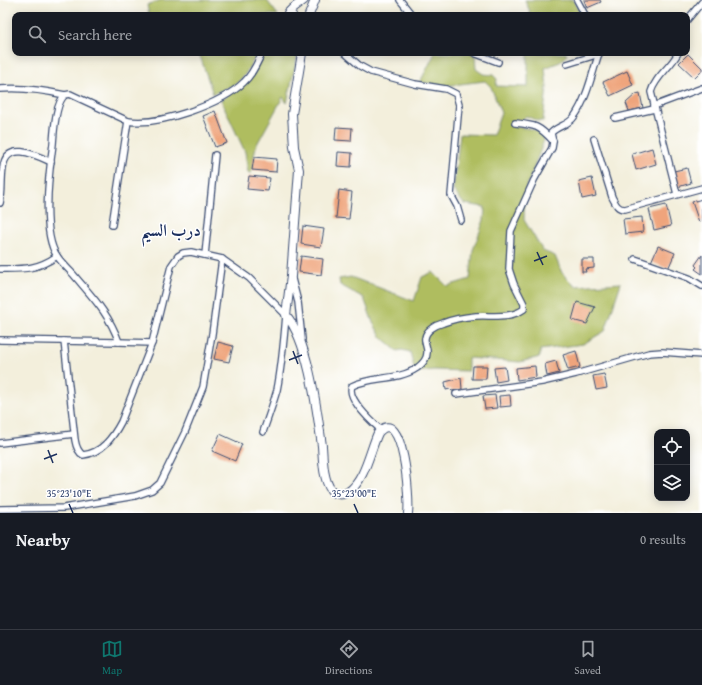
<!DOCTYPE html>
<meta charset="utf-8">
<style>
body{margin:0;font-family:"Gentium Book Plus",Amiri,serif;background:#20242c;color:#f1f3f6}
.controls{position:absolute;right:12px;bottom:12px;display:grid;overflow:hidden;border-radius:8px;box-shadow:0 2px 10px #0003}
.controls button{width:36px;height:36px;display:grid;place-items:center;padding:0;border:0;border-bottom:1px solid #363941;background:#171b24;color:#f1f3f6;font:20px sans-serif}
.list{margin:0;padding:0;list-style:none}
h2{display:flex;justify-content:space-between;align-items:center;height:52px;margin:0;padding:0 16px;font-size:17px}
h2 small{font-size:13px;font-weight:400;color:#9ea1a6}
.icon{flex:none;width:22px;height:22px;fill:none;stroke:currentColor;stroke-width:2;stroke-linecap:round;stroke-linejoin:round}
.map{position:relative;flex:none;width:702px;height:513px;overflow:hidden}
.search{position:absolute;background:#171b24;box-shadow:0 2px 10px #0003;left:12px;right:12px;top:12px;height:44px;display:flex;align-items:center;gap:10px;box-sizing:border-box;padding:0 14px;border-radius:8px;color:#9ea1a6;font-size:15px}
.sheet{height:116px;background:#171b24}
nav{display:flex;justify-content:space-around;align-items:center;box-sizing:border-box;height:56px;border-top:1px solid #363941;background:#171b24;font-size:11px;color:#9ea1a6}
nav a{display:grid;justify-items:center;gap:2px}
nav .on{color:#0f766e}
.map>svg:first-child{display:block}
</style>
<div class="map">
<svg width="702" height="513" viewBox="0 0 702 513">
<rect width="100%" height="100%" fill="#fff"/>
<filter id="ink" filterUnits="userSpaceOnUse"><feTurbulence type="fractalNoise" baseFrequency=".025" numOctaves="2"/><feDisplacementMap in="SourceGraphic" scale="8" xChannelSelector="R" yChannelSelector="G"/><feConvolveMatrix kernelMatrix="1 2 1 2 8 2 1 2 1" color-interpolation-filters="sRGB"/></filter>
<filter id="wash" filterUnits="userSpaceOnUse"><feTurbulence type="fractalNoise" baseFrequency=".012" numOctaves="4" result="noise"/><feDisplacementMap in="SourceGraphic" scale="16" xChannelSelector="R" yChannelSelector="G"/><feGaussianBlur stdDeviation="0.9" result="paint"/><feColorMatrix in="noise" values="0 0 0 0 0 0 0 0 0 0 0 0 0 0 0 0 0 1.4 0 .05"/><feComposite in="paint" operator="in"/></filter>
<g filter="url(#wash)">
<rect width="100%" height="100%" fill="#f3efdc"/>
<g fill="#afbd5f" stroke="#65765e">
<polygon points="161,0 267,0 268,2 278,15 149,15 147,5"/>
<polygon points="525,0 573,0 581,15 529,15 530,12"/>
<polygon points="199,53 258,53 244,76 236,84 213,94"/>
<polygon points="264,53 298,53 287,103 283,97 256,146 251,173 248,173 245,152 221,100 248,80"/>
<path d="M435,53H473L475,56L476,69L483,74L493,75L497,79L496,86L528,87V53H566L567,56L560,62L545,68L547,88L543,121H538L526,116L521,121L513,120L514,127C525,128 539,128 545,138L525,191L524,220L543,251L555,256L562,273L575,286L621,283L605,331L583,344L540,350V357L520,362L468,358V371L434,370L415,372L410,352L402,350L397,351L382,338L373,323L364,298L340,285L339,279L351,277L414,301L422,277L433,272L447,286L470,279L473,250L484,220L485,207L464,204L453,190L460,134L493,135L501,113L491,87L485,81L444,86L420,82Z"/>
</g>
<g id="blocks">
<g fill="#efa47b">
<polygon points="584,0 600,0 601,2 587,8"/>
<polygon points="688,54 702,68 702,71 695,78 679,63"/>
<polygon points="627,71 633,85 610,96 603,82"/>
<polygon points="640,93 643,108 629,111 626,103 636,94"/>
<polygon points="215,111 227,143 215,147 203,116"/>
<polygon points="336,127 352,128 351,141 335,140"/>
<polygon points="652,148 656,164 636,170 632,154"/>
<polygon points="338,152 352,153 351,167 337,166"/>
<polygon points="254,157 277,159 276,172 252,170"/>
<polygon points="687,168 691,183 678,187 674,171"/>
<polygon points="249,176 270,178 268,191 247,189"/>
<polygon points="592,178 596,196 582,199 579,181"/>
<polygon points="339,190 352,192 349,219 336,218"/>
<polygon points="702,199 702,221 699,222 692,202"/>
<polygon points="666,205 671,226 654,230 649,209"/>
<polygon points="642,217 643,232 625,234 623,219"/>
<polygon points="303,226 324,229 321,247 301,244"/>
<polygon points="658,246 675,253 668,269 651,262"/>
<polygon points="702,255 702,274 695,269 697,267 695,265"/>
<polygon points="301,256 323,259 321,275 299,272"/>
<polygon points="582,259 594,259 594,268 585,269 586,272 582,272"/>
<polygon points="577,302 595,307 587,324 572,320"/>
<polygon points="218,342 233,346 229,362 214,359"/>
<polygon points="576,351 580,367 568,370 563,355"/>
<polygon points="556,361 559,373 547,376 545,364"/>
<polygon points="473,366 487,366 486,379 472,379"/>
<polygon points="535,366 536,377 517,380 516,368"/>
<polygon points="505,367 507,380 496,382 494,368"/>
<polygon points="604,374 607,388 596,390 593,376"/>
<polygon points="461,378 462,389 452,391 450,389 446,390 445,382"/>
<polygon points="495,395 497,408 485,409 483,396"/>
<polygon points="510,395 511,406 500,407 499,396"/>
<polygon points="220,434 242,444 235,461 212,451"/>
</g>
</g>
</g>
<g filter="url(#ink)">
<use href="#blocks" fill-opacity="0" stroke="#3b4c71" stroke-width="1"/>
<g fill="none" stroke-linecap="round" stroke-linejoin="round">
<g stroke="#3b4c71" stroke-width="8">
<g id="street">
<polyline points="400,0 412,15"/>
<polyline points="577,0 585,15"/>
<polyline points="687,20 702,2"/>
<polyline points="345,53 360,66 371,72 415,84 446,89 456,94 459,105 451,195 457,206 461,220"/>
<polyline points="474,53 498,62"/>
<polyline points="567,64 599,54"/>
<path d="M0,89C22,87 43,90 65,95"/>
<polyline points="654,106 702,88"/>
<polyline points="615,118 654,109"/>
<path d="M515,123C536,125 539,126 553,141"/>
<path d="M594,139L612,197C615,203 617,209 625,209L702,188"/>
<path d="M677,194L651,92C655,77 671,67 678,53"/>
<path d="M0,203C3,191 1,180 3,168C6,140 36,155 51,162"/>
<polyline points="112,225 128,121"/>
<polyline points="205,255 215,155"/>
<polyline points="635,259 689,278 702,286"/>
<path d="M0,269C23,269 37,270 57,256"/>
<polyline points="292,279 298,302 302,339"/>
<path d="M0,340L119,342L152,343L171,266L178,256L183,253L191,252L222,259L249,278L286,315C284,340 282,365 277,390C273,404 268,418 263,432"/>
<path d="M64,341L75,440C76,446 78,452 83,455C102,453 113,437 121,422L152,343"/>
<path d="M119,342C108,312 93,298 73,274C67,268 61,262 57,256C41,232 49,172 53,144C54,132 55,103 65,95L70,94L128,121C159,126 222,104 244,82C253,74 257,63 262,53"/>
<polyline points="456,394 542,382 576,374 649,353 662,352 702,355"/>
<path d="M381,430C372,422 346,398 352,386C371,376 398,381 417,368C421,365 427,359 427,353C428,348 424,343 425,338C426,330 436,325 443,323C453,319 465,317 476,316C492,315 510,319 524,309V304L514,284L509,269L511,231L534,180L552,148L553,142L551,133C557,126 569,125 574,117C587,99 592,74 599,53"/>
<polyline points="0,443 74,434"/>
<polyline points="0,509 64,508 135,496 152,490 160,483 185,432 203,387 212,334 222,259"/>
</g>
</g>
<g stroke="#3b4c71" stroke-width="10">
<g id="secondary">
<polyline points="292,15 288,13 292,9 304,0"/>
<polyline points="309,15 315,0"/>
<path d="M302,53L292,114L294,147L299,170L291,276L286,315C309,342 317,411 322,446C323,460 323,479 331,490C335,496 343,495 348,492C365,481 370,450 378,433C404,403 410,501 408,513"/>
</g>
</g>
<use href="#street" stroke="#fff" stroke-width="5.5"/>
<use href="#secondary" stroke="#fff" stroke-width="8"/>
</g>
</g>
<path fill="none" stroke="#1b2f5e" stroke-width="1.5" d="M537,252L543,265M534,261L547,256M293,351L298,364M289,360L302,355M48,450L53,463M44,459L57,454M69,504L73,513M354,504L358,513"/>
<g text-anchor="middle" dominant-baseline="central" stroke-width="3" stroke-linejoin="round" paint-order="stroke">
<g font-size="17" font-weight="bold" fill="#1b2f5e" stroke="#fff">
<text x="171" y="229">درب السيم</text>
</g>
</g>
<g font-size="10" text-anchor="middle" fill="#1b2f5e" stroke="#fff" stroke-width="3" stroke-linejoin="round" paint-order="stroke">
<text x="69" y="497">35°23'10"E</text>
<text x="354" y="497">35°23'00"E</text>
</g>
</svg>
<div class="controls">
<button><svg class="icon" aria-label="locate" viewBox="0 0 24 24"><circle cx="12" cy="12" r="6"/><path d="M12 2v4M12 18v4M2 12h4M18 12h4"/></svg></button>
<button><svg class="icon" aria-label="layers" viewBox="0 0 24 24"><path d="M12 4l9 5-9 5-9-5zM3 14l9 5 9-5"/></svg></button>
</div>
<div class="search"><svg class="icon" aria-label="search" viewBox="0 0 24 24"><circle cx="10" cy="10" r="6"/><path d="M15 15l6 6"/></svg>Search here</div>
</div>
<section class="sheet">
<h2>Nearby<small>0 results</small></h2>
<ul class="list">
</ul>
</section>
<nav>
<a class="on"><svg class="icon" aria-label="map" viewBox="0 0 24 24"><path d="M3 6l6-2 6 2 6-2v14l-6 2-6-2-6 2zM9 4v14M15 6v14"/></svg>Map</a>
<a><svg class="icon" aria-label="directions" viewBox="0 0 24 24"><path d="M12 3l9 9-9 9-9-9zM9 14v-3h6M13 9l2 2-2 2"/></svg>Directions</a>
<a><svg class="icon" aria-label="saved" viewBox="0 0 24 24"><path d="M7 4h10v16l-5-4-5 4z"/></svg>Saved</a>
</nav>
